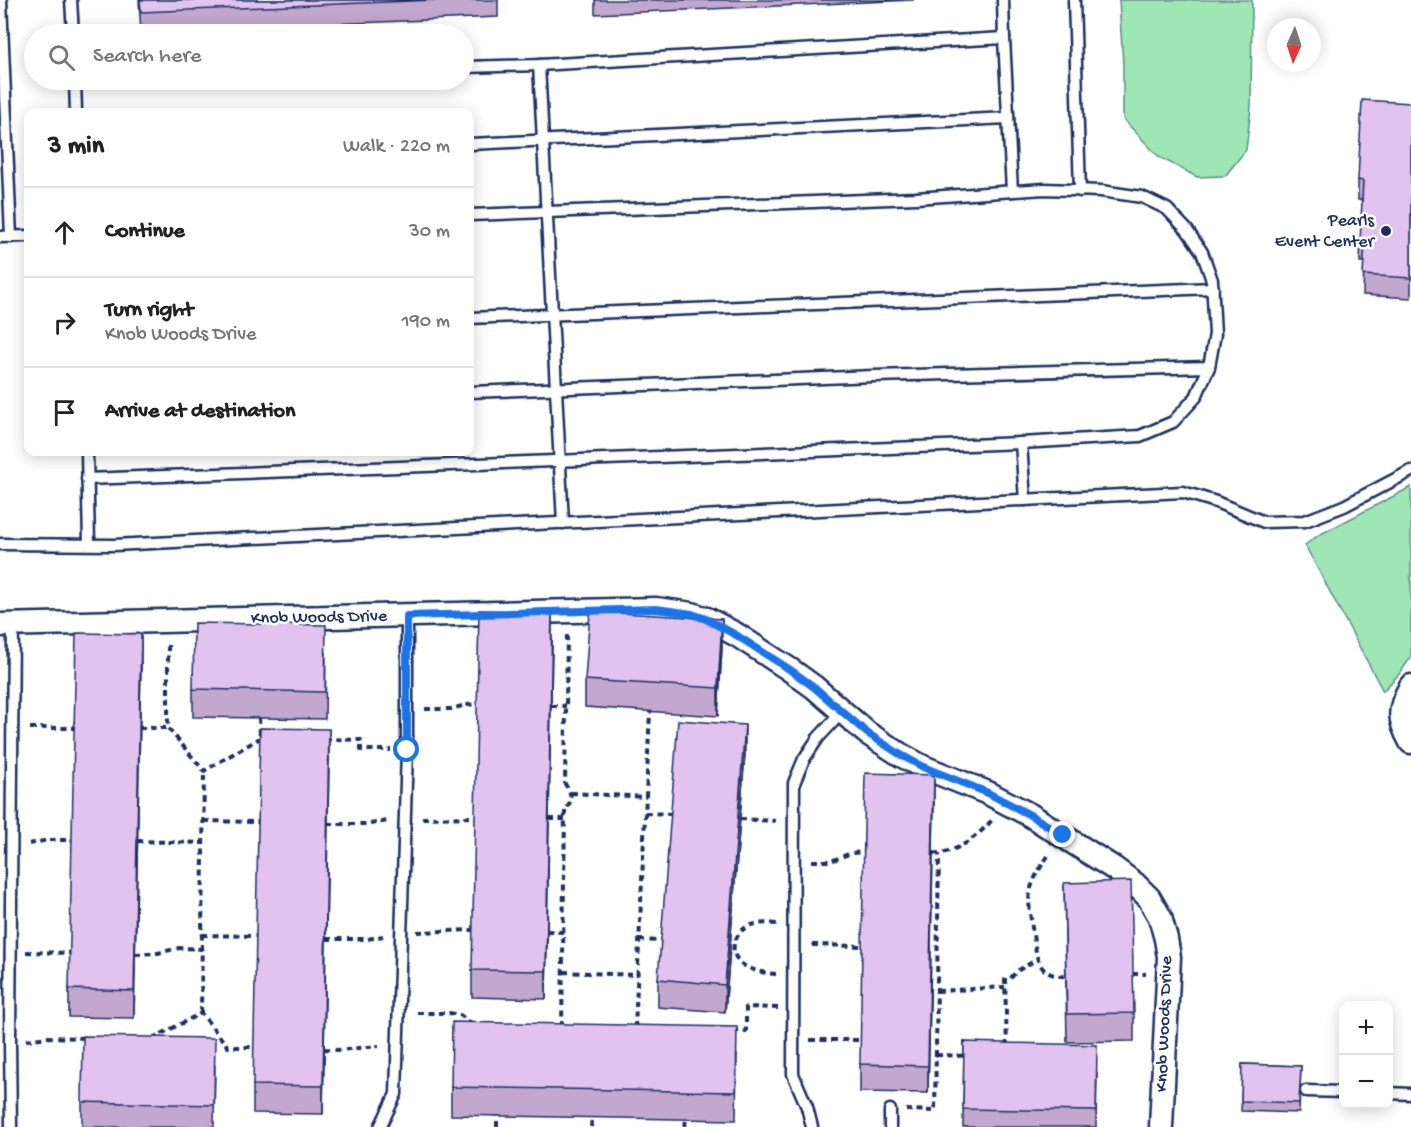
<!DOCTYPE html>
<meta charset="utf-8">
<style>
body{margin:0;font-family:"Gochi Hand",sans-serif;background:#f2f2f2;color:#222}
.controls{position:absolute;right:18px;bottom:18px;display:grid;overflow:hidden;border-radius:12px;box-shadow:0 3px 15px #0003}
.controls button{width:54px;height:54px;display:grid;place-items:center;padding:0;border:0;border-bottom:2px solid #e0e0e0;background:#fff;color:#222;font:30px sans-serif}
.compass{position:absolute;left:1267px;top:18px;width:54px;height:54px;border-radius:50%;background:#fff;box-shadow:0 3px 15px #0003;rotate:183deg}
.stop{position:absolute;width:18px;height:18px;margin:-14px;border:4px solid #1a73e8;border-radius:50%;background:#fff}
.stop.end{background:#1a73e8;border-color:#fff;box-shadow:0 2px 6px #0008}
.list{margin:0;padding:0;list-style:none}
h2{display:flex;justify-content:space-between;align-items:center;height:78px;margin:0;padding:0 24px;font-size:26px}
h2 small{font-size:20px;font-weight:400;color:#767676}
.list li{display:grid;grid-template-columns:39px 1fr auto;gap:18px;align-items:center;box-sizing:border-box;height:90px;padding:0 24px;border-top:2px solid #e0e0e0}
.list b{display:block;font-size:22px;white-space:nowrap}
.list p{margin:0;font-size:20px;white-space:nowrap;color:#767676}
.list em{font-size:20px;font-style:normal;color:#767676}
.icon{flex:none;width:33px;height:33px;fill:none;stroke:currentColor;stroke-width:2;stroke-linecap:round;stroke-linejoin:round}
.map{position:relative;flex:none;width:1411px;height:1127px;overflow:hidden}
.search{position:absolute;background:#fff;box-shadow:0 3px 15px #0003;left:24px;top:24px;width:450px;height:66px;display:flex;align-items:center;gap:15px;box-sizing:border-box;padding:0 21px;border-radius:33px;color:#767676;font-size:22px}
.panel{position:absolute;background:#fff;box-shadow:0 3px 15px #0003;left:24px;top:108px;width:450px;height:348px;border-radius:12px}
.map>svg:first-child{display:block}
</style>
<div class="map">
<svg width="1411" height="1127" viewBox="0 0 1411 1127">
<rect width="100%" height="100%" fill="#fff"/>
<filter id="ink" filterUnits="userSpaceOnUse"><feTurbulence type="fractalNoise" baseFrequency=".0167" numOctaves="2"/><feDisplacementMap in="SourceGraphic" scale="12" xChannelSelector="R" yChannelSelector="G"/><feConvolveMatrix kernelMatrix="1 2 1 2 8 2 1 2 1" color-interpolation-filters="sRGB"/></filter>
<g filter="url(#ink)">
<g fill="#9ee6b4" stroke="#5c8a89" stroke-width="1.5">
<polygon points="1119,0 1252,0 1251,107 1246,150 1225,176 1197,177 1159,157 1123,119 1123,64"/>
<polygon points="1411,487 1411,657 1400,673 1383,691 1305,545 1319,535"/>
</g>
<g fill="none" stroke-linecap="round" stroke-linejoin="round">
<g stroke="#1b2f5e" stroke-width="15">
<g id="lane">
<polyline points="1,0 11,237"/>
<polyline points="71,0 73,34"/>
<polyline points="1003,0 1004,38"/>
<polyline points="1074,0 1080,191"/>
<polyline points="539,65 563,523"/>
<polyline points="464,67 539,65 1004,38 1012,191"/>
<polyline points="75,80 76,112"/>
<polyline points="75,80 101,80"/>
<polyline points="470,144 1008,118"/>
<polyline points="470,215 916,198 1044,189 1101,191 1142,197 1167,209 1187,230 1202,252 1212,280 1215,334 1209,367 1196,397 1173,422 1140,436 1021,443"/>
<polyline points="0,237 28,236"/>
<polyline points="470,318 1213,288"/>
<polyline points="470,392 874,376 1209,367"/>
<polyline points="87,452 89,544"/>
<polyline points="87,479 1021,443 1025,500"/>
<polyline points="0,544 114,545 1183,492 1216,502 1264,522 1305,521 1344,506 1411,471"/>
<polyline points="1306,1091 1344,1092"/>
<polyline points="1388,1093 1411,1094"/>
<polyline points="11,1127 10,1042 13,624"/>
<polyline points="380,1127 396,1094 407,750 407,616"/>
<polyline points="812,1127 807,1107 793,1074 794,783 804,759 818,738 843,711"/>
<polyline points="890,1127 890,1110"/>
</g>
</g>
<g stroke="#1b2f5e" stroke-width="27">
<g id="street">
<polyline points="0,625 656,609 692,614 707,619 737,635 789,669 814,687 867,733 901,755 923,767 988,793 1030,815 1115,869 1135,884 1149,898 1160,917 1166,939 1169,957 1161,1127"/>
<path d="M1411,686C1398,709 1398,719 1411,742"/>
</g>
</g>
<g stroke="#1b2f5e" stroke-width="4" stroke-dasharray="6 4.5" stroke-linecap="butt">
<polyline points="168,645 168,728 204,771 260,738 263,738"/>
<polyline points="551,706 566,706"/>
<polyline points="425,709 451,709 466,705 477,704"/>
<polyline points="259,718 260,735"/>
<polyline points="30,728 75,728"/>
<polyline points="139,728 168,728"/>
<polyline points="325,739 361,740 361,750 391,750"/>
<polyline points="571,793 646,797"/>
<polyline points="645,813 673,814"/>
<polyline points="422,818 475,817"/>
<polyline points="549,819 565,819"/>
<polyline points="740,819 775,821"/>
<polyline points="204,821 258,822"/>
<polyline points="328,824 370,824 388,821"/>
<polyline points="137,841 204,843"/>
<polyline points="29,844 48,840 73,840"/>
<path d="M933,853C955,855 978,836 992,820"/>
<path d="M1048,856C1042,865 1034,877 1031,888C1030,893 1029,898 1029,902C1030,913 1035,959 1041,966C1047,975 1056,976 1065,976"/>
<polyline points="812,861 831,861 851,853 864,852"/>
<polyline points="547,931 563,932"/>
<polyline points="417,932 473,930"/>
<polyline points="202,935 256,936"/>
<polyline points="326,939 368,939 383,936"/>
<polyline points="639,940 663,941"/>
<polyline points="812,945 862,946"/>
<polyline points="26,952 71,953"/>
<polyline points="135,954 158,953 179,948 202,949"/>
<polyline points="563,972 637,975"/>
<path d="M776,974C759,973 730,967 734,944C736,938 739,932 745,928C754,922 767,923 778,924"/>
<polyline points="1132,974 1146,974"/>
<polyline points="937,991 1005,987"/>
<polyline points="201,1013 204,771"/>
<polyline points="417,1013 449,1013 460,1015 472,1024"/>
<path d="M562,1027L565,811C573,800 572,795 565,784L567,634"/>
<polyline points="635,1028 650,711"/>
<polyline points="733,1031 746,1031 746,1007 778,1008"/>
<polyline points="152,1039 201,1013 228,1047 254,1047"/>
<polyline points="26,1040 47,1037 87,1038"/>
<polyline points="810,1040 860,1040"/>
<polyline points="1007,1047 1005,980 1009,980 1017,971 1038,959"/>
<polyline points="324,1049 339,1050 379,1046"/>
<polyline points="936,1055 968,1056"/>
<polyline points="906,1110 935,1111 939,854"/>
<polyline points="497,1127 497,1115"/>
<polyline points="591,1127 592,1117"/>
<polyline points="685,1127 686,1119"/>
</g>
<use href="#lane" stroke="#fff" stroke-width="10"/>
<use href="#street" stroke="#fff" stroke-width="22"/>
</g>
<g fill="#c2a7ce" stroke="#1b2f5e" stroke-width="1.5">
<polygon points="139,0 498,0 498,17 141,32"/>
<polygon points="595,0 914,0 595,14"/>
<polygon points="1411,103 1411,298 1363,295 1364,262 1360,262 1362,200 1358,200 1358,180"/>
<polygon points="552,639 546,999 472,997 472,970"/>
<polygon points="722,647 718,716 585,707 585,680"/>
<polygon points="326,653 325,719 193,717 193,689"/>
<polygon points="141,662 134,1018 69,1017 69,989"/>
<polygon points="745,753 725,1012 658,1007 658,979"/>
<polygon points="329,757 323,1114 253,1113 253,1085"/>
<polygon points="934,802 928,1093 860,1092 860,1064"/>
<polygon points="1064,883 1134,1013 1134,1041 1067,1042"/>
<polygon points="964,1042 1097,1073 1096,1127 963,1127"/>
<polygon points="737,1055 736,1120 451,1115 451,1087"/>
<polygon points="1242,1064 1301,1066 1299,1113 1241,1111"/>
<polygon points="215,1066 214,1127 82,1127 82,1102"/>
</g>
<g fill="#9e88a7" stroke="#1b2f5e" stroke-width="1.5">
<polygon points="552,612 552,639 546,999 546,971"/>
<polygon points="722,619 722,647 718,716 718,688"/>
<polygon points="141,634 141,662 134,1018 134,991"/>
<polygon points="745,725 745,753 725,1012 725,985"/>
<polygon points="329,729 329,757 323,1114 323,1086"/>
<polygon points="934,775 934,802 928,1093 928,1066"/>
</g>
<g fill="#e2c2ef" stroke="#1b2f5e" stroke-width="1.5">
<polygon points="140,0 435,0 141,12"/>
<polygon points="1362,100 1411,103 1411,278 1363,275 1365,242 1360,242 1363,181 1358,180"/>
<polygon points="479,610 552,612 546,971 472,970"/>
<polygon points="590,611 722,619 718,688 585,680"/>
<polygon points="194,623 326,625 325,692 193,689"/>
<polygon points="76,633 141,634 134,991 69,989"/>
<polygon points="678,720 745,725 725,985 658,979"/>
<polygon points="260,728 329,729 323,1086 253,1085"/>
<polygon points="865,773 934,775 928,1066 860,1064"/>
<polygon points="1131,881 1134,1013 1067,1014 1064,883"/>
<polygon points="452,1022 737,1027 736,1092 451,1087"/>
<polygon points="83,1036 215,1038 214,1105 82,1102"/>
<polygon points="964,1042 1097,1045 1096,1111 963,1109"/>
<polygon points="1242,1064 1301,1066 1299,1103 1241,1101"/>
</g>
</g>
<g fill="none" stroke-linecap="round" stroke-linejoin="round" filter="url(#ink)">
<polyline stroke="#1a73e8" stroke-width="8" points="407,750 407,616 656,609 692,614 706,619 736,635 789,669 814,687 867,733 901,755 923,767 988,793 1030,815 1063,835"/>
</g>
<circle fill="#1b2f5e" stroke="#fff" stroke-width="2" cx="1386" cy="231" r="6"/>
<g text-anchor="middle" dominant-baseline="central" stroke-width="5" stroke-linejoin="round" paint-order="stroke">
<g font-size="18" fill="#1b2f5e" stroke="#fff" text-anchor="end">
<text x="1374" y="221">Pearls<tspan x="1374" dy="21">Event Center</tspan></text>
</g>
<g font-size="18" fill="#1b2f5e" stroke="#fff">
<text transform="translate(319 618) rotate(-1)">Knob Woods Drive</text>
<text transform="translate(1165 1024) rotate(-88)">Knob Woods Drive</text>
</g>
</g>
</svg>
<div class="controls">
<button>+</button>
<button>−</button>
</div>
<svg class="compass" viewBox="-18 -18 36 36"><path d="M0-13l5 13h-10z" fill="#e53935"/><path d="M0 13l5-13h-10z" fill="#767676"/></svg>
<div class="stop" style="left:407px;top:750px"></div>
<div class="stop end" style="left:1063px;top:835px"></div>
<div class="search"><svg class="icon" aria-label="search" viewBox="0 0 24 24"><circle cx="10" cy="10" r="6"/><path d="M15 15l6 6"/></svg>Search here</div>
<section class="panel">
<h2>3 min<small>Walk · 220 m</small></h2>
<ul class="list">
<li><svg class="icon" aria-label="ahead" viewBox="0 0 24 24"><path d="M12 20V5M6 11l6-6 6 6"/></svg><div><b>Continue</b></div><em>30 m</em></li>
<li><svg class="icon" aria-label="right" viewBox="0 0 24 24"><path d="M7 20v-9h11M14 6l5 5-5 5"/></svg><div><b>Turn right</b><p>Knob Woods Drive</p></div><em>190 m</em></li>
<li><svg class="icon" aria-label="arrive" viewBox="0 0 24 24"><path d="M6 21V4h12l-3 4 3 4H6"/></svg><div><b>Arrive at destination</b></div></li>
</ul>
</section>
</div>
